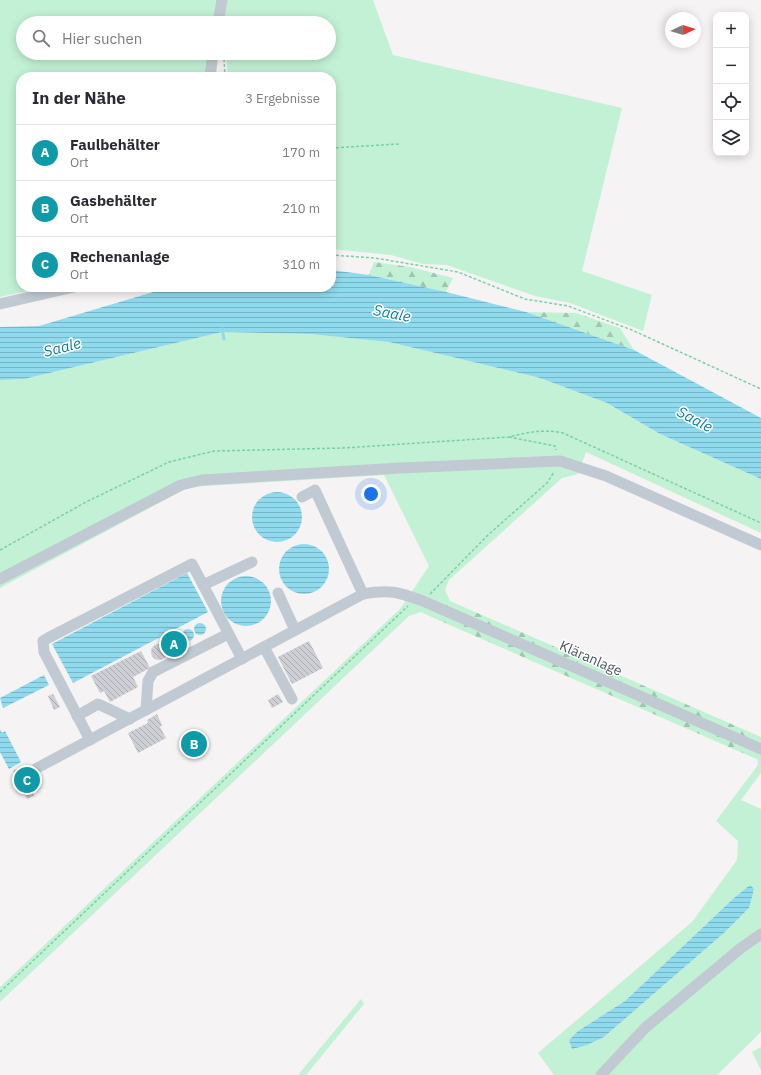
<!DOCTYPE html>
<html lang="de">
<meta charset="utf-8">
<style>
body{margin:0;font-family:"IBM Plex Sans",sans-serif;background:#f7f7f7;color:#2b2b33}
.controls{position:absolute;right:12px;top:12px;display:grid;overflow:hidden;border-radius:8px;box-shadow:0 2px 10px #0003}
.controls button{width:36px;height:36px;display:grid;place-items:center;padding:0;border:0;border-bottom:1px solid #e1e1e2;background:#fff;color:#2b2b33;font:20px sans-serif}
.compass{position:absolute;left:665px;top:12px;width:36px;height:36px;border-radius:50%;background:#fff;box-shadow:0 2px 10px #0003;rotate:86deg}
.you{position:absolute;left:371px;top:494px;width:14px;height:14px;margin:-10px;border:3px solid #fff;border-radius:50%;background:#1a73e8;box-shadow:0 0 0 6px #1a73e833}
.badge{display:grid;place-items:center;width:26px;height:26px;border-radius:50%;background:#1a73e8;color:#fff;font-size:13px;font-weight:700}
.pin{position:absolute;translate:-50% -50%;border:2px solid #fff;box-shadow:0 1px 4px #0006}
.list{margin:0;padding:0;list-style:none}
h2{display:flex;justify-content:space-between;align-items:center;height:52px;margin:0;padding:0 16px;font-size:17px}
h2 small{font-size:13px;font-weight:400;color:#7c7c81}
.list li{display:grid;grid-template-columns:26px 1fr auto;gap:12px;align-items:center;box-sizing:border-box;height:56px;padding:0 16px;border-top:1px solid #e1e1e2}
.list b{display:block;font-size:15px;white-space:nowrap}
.list p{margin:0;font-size:13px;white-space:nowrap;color:#7c7c81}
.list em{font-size:13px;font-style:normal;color:#7c7c81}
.icon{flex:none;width:22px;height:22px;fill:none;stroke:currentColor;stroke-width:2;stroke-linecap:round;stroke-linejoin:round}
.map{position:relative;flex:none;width:761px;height:1075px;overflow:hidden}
.search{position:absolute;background:#fff;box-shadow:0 2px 10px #0003;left:16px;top:16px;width:320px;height:44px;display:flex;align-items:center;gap:10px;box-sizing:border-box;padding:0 14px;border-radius:22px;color:#7c7c81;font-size:15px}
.panel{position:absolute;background:#fff;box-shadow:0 2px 10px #0003;left:16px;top:72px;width:320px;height:220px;border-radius:16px}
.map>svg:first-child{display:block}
</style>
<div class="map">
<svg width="761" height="1075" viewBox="0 0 761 1075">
<defs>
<pattern id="forest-firs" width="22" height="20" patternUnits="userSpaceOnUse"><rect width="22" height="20" fill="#c3f1d5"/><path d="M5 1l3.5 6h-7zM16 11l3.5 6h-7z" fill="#a0c6b0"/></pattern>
<pattern id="water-rules" width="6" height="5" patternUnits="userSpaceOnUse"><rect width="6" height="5" fill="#90daee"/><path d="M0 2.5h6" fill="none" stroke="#78b4c4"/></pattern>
<pattern id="building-back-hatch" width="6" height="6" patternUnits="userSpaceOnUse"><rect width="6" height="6" fill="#cdcfd5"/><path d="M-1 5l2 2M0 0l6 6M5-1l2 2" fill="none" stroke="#a8abb0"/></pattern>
</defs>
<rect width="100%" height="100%" fill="#f5f3f3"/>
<g fill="#c3f1d5" fill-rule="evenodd">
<polygon points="0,0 373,0 393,55 622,108 582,271 652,295 643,331 570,303 535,296 447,265 423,264 391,255 331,249 331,77 228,77 226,53 329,53 329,23 23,23 23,53 209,53 207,77 21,77 21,287 45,287 0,297"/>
<polygon points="222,332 310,334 389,342 540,378 607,403 660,434 761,479 761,533 586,452 578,474 562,478 449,580 445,590 450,601 436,619 421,612 409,616 0,1002 0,987 401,608 429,566 384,475 189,487 0,588 0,380 24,379"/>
<path d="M757,759L761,761V773L741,800L761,809V1032L717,1075H554L538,1053L692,922L737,860L738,841L716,821L758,765ZM750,885L749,908L725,932L604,1037L569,1040L578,1031L625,1001L735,897Z"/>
<polygon points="361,999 364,1004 306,1075 298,1075"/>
<polygon points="761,1047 761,1070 752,1052"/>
</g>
<g fill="url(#forest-firs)">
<polygon points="374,262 410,267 453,278 446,292 369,275"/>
<polygon points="526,312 576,313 620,328 634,350"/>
<polygon points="450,601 761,737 761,761 436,619"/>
</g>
<g fill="url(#water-rules)">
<polygon points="331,270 369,275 446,292 526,312 634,350 761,418 761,479 660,434 607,403 540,378 389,342 310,334 222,332 24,379 0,380 0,327 39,326 170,287 331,287"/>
<circle cx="277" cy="517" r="25"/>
<circle cx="304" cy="569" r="25"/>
<polygon points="187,573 208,612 73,683 52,644"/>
<circle cx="246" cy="601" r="25"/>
<circle cx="200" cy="629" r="6"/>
<circle cx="188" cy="635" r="6"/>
<polygon points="44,675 49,685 3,708 0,698"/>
<polygon points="0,729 2,733 5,731 21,762 9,769 0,752"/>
<polygon points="750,885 754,889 749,908 725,932 604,1037 587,1045 572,1049 569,1040 578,1031 625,1001 735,897"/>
</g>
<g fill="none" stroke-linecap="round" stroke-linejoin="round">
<polyline stroke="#90daee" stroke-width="3" points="222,329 224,339"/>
</g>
<g fill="url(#building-back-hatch)">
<circle cx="174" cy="644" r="8"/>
<polygon points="309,641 323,668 292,684 278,657"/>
<circle cx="159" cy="652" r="8"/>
<polygon points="141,651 150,668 133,677 138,687 110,702 104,691 100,693 91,676"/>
<polygon points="53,694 60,707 54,710 48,696"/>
<polygon points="278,694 283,702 272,708 268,700"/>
<polygon points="157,714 162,725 160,727 166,738 138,753 128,733 148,723 147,720"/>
<circle cx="194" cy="745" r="9"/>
<polygon points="29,766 41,788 33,793 34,796 27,799 13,771 20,767 21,770"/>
</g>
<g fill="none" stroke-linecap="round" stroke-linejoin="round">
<g stroke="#7ad0a6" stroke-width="1.5" stroke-dasharray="3 2" stroke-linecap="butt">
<polyline points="224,59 225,77"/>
<polyline points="331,148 399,144"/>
<polyline points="331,255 375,258 458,272 525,299 568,306 632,330 761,389"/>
<polyline points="509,437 555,446 556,450"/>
<path d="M0,550L86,502L169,462L214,451L343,448L509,437C528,432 544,429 563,433L761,523"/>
<polyline points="430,594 488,535 547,483 554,472"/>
<polyline points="0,992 408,606"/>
</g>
<g stroke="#c1cad2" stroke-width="11">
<polyline points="218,23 222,0"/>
<polyline points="210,77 213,53"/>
<polyline points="0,304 74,287"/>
<polyline points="302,497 315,490 363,594"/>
<polyline points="0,579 181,485 202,480 400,468 560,461 606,476 761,545"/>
<polyline points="203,585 252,562"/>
<polyline points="278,593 295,630"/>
<polyline points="264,647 292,699"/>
<polyline points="146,710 148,681 153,672 228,634"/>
<polyline points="77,716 98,704 130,719"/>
<polyline points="90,740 44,652 43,641 48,638 192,564 242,659"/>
<path d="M37,768L363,594C390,589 398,592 423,601L761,749"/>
<polyline points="601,1075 645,1028 741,948 761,934"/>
</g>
</g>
<g text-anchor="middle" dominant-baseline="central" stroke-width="3" stroke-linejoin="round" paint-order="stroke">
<g font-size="14" fill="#4a5661" stroke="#fff">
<text transform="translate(591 658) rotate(24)">Kläranlage</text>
</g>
<g font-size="15" font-style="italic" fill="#0c7c9b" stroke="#fff">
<text transform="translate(392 313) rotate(11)">Saale</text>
<text transform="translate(62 347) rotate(-14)">Saale</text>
<text transform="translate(695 419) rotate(28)">Saale</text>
</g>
</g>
</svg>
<div class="controls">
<button>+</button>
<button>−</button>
<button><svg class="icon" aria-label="locate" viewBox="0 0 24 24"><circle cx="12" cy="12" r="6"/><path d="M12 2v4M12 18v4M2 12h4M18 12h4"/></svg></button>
<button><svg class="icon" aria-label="layers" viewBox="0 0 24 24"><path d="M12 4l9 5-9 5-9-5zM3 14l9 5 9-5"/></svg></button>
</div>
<svg class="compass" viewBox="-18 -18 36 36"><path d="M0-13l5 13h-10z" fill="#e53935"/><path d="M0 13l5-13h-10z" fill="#7c7c81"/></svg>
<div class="you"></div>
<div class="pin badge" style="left:174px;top:644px;background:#0f9aa8">A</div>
<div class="pin badge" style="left:194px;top:744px;background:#0f9aa8">B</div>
<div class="pin badge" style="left:27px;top:780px;background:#0f9aa8">C</div>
<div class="search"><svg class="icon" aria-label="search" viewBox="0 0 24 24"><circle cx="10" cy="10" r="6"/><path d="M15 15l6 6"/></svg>Hier suchen</div>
<section class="panel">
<h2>In der Nähe<small>3 Ergebnisse</small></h2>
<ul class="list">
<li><span class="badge" style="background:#0f9aa8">A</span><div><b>Faulbehälter</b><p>Ort</p></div><em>170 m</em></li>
<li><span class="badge" style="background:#0f9aa8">B</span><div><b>Gasbehälter</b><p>Ort</p></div><em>210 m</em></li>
<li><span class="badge" style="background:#0f9aa8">C</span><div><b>Rechenanlage</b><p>Ort</p></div><em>310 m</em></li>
</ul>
</section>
</div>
